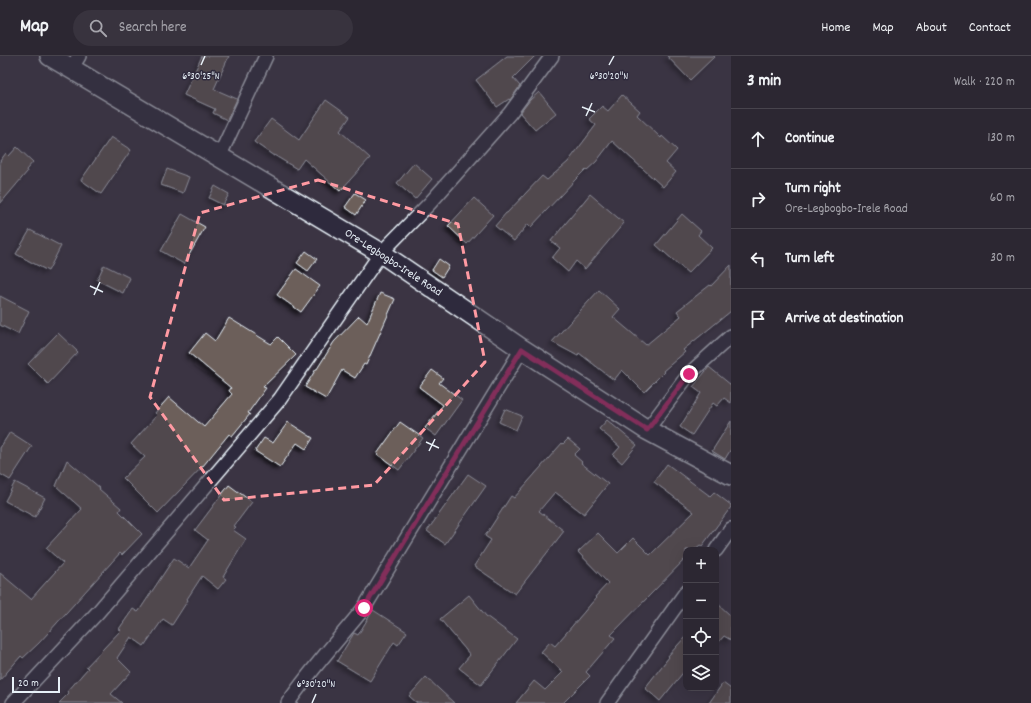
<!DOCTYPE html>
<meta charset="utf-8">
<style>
body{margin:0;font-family:Dekko,sans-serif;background:#38333e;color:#f1f3f6}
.controls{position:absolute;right:12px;bottom:12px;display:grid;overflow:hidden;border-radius:8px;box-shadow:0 4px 16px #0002}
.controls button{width:36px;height:36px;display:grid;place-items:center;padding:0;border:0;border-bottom:1px solid #48444d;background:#2c2732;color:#f1f3f6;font:20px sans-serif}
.scale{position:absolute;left:12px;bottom:10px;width:48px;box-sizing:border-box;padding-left:4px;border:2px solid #e8f1f8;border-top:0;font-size:11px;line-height:14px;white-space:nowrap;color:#e8f1f8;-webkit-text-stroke:3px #2f2a3d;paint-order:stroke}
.stop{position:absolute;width:12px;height:12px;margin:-9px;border:3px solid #db2777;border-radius:50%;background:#fff}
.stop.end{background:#db2777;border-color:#fff;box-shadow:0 1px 4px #0008}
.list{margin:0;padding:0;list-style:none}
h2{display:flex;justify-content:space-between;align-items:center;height:52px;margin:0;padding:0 16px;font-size:17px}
h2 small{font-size:13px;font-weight:400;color:#a6a5ac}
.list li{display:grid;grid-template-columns:26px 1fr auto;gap:12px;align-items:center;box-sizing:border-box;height:60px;padding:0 16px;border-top:1px solid #48444d}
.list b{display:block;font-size:15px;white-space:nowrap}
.list p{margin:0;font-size:13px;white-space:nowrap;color:#a6a5ac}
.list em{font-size:13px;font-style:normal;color:#a6a5ac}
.icon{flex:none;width:22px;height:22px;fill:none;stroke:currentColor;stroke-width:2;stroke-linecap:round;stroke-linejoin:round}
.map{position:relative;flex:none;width:731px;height:647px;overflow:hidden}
header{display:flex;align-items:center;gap:24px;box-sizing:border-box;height:56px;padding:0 20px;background:#2c2732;border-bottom:1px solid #48444d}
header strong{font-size:19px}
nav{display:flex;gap:22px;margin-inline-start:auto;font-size:14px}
.search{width:280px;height:36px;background:#38333e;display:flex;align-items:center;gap:10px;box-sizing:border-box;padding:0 14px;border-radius:22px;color:#a6a5ac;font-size:15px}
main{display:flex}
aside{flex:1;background:#2c2732}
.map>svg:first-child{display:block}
</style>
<header>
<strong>Map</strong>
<div class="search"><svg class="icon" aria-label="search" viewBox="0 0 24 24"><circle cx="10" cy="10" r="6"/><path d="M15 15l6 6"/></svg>Search here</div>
<nav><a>Home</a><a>Map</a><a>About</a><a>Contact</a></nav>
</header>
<main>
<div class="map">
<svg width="731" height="647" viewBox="0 0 731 647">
<defs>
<filter id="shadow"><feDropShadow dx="-3.5" dy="3.5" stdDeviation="2" flood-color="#0009"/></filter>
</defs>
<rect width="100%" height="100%" fill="#3b3443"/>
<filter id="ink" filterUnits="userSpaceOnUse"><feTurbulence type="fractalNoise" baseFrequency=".025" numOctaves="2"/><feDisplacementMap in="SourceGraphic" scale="8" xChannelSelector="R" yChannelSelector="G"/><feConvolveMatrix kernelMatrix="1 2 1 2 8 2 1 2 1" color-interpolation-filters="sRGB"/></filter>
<g filter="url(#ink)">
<g fill="#6c5e5a" stroke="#e8f1f8" filter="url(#shadow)">
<polygon points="202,0 229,0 214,33 237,43 227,64 213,57 215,53 184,39"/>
<polygon points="507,0 535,0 513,22 520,30 510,44 509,43 497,51 476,24"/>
<polygon points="667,0 715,0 690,24"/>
<polygon points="539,36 556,57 535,74 520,57 530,44"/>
<polygon points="622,39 640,55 637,59 661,82 662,80 677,94 666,107 676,116 663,131 612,85 596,106 587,114 586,113 574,125 531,171 528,168 514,185 495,170 506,157 507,157 542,120 547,124 568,106 596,69 589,63 602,50 608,55"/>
<polygon points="326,44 350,61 340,75 370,102 340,135 304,103 297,113 274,99 274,100 254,86 271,63 299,84"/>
<polygon points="111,81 131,94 101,138 81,124"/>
<polygon points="17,91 33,106 26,114 27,116 0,148 0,105 6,97 9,100"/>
<polygon points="414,107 432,123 415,143 397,127"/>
<polygon points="167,113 189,121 183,137 161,129"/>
<polygon points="215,130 229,138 223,149 209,142"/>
<polygon points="355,137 366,144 356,159 345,151"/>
<polygon points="590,138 624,167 585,213 576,205 568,216 552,202 560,192 551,185"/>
<polygon points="474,142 493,159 467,188 448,170"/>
<polygon points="182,158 205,171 184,208 161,195"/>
<polygon points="682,158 701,175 698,179 712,192 688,217 656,189"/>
<polygon points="30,174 61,190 48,215 16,198"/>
<polygon points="306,195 317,203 308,215 297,207"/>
<polygon points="439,203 449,210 442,221 432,214"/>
<polygon points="104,209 130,222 123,237 97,224"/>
<polygon points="731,209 731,255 683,294 685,296 663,315 664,316 644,336 622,314 614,324 579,297 578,300 552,286 599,234 620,253 613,261 646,289 681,260 677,255 710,229 711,230"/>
<polygon points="296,213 320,230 301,256 277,239"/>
<polygon points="380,237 395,243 366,309 364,308 355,322 342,314 326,343 305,331 316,313 317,313 334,286 359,260 367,267"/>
<polygon points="0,240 29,255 18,278 0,269"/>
<polygon points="229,262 271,288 278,281 296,299 263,331 266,332 248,357 250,358 232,380 229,378 203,410 158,457 123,422 145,401 131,388 157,359 155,357 169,341 204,371 232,338 229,335 231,332 189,297 205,277 215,285"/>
<polygon points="58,277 78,296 48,328 28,308"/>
<polygon points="709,311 731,329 731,347 724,342 717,350 713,347 692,379 680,371 701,337 693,331"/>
<polygon points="432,314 443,322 439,327 462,344 436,380 425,372 443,349 419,331"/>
<polygon points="505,353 522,360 516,374 499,366"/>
<polygon points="607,364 637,389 622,407 613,399 620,391 599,373"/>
<polygon points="731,365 731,393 725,403 712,395"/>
<polygon points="288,366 313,382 306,393 297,387 280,411 255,395 264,382 273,387"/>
<polygon points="400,366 423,382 399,414 377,398"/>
<polygon points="10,376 32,390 10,424 0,418 0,392"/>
<polygon points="568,383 580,393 574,399 582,406 581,407 608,428 584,458 555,436 539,455 564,475 515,538 474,510 491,484 485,480 511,440 514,442 562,387 563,388"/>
<polygon points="67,404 100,432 99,433 121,452 119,455 142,478 122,499 120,497 39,587 23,602 21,600 0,624 0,517 31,543 63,507 46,492 82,453 56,430"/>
<polygon points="667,408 710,440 714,436 731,449 731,451 702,490 700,489 694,494 686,494 686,502 611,579 615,582 586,616 590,620 563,647 516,647 534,625 545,634 563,616 541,596 550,586 555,590 596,542 595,541 608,527 578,496 598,477 618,497 633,482 650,499 694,456 654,426"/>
<polygon points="468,418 486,430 445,488 427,475"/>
<polygon points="15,426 45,442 35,461 5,445"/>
<polygon points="229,429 252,446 234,470 236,471 233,474 246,483 223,521 226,523 218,533 202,520 187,543 188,544 172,569 163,563 144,590 131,581 117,602 131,616 111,638 122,647 59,647 69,637 67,636 88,612 86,611 121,574 119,573 133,553 138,556 139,555 174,502 189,512 208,484 195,474"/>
<polygon points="469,539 486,560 517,583 481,629 459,612 470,599 440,563"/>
<polygon points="716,546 731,560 731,584 724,580 716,589"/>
<polygon points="373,554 407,576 398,589 394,586 370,625 337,605 354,577 358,579"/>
<polygon points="686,580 686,613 660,645 645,632 669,601 668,600"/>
<polygon points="426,621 454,647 417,647 409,640"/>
<polygon points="723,627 731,633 731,647 709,647"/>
</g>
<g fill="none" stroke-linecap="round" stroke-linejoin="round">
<g stroke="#e8f1f8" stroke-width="16">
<g id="street">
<polyline points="71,13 79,0"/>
<polyline points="219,101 266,0"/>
<polyline points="647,374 689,318 731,280"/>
<polyline points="716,494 731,473"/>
<polyline points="13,647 98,556 280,343 381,197 430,147 510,57 552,0"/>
<path d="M288,647C311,613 339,583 364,552L522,293"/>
<polyline points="607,647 686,536"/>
</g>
</g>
<g stroke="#e8f1f8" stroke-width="22">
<polyline id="secondary" points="50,0 381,197 522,293 647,374 731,419"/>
</g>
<use href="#street" stroke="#2f2a3d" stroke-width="13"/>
<use href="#secondary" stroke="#2f2a3d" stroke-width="19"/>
</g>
</g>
<g fill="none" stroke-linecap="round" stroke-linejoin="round" filter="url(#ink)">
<polyline stroke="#db2777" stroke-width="5" points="364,552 522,293 647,374 689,318"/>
</g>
<path d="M0 0H731V647H0ZM318,124L458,168L485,306L374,429L224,444L150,341L200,157Z" fill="#3b3443" fill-opacity=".55" fill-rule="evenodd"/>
<path fill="none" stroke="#ff9aa2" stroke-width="3" stroke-dasharray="8 5" stroke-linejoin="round" d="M318,124L458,168L485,306L374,429L224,444L150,341L200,157Z"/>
<path fill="none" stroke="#e8f1f8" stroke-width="1.5" d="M201,9L205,0M609,9L614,0M582,51L595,56M586,60L592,47M90,230L103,236M94,239L100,226M426,386L439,392M429,395L435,383M312,647L316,638"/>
<g text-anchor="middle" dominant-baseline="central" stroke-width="3" stroke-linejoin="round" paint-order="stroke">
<g font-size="12" fill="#e8f1f8" stroke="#2f2a3d">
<text transform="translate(393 207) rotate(33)">Ore-Legbogbo-Irele Road</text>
</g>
</g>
<g font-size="10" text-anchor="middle" fill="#e8f1f8" stroke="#2f2a3d" stroke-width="3" stroke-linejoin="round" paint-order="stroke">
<text x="201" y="23">6°30'25"N</text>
<text x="609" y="23">6°30'20"N</text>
<text x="316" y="631">6°30'20"N</text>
</g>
</svg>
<div class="controls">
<button>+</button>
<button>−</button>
<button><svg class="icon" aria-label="locate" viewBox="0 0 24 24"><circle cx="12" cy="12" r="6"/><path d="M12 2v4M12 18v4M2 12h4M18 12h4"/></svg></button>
<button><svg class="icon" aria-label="layers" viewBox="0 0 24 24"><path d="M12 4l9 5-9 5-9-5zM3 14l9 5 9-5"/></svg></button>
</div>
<div class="scale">20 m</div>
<div class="stop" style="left:364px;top:552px"></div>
<div class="stop end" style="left:689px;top:318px"></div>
</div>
<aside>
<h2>3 min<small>Walk · 220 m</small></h2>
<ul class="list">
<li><svg class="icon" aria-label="ahead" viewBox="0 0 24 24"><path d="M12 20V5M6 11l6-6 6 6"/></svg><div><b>Continue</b></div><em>130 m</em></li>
<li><svg class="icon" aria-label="right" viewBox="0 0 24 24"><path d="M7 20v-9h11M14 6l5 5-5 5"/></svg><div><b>Turn right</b><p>Ore-Legbogbo-Irele Road</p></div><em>60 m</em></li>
<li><svg class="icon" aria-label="left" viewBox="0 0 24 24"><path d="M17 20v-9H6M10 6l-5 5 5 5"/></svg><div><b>Turn left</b></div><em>30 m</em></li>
<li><svg class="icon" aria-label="arrive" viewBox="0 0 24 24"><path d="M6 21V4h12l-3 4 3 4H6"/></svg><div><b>Arrive at destination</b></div></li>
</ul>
</aside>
</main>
